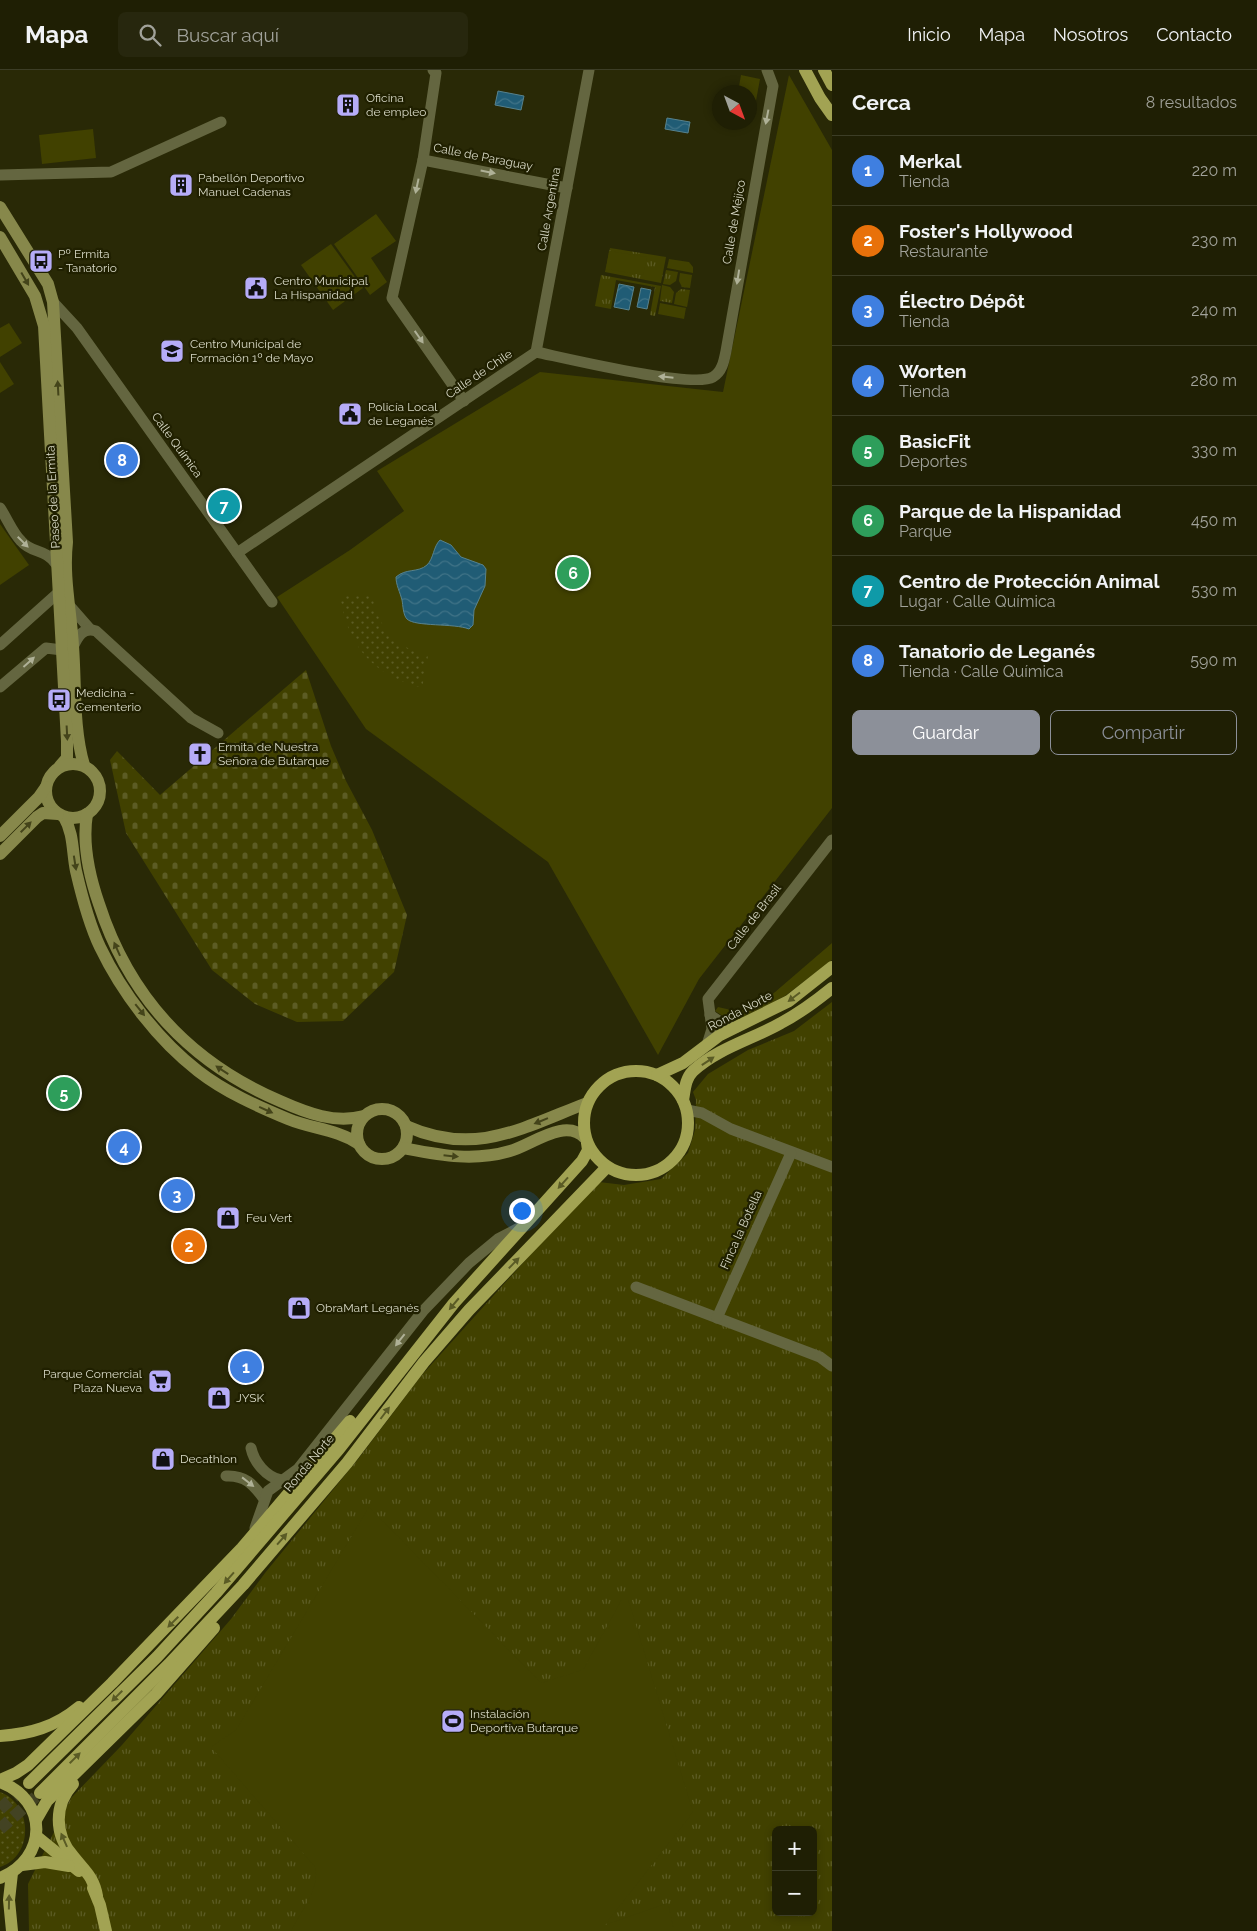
<!DOCTYPE html>
<html lang="es">
<meta charset="utf-8">
<style>
body{margin:0;font-family:Raleway,sans-serif;background:#27270e;color:#f1f3f6}
.controls{position:absolute;right:15px;bottom:15px;display:grid;overflow:hidden;border-radius:8px;box-shadow:0 2px 8px #0003}
.controls button{width:45px;height:45px;display:grid;place-items:center;padding:0;border:0;border-bottom:1px solid #3c3d26;background:#1f1f04;color:#f1f3f6;font:25px sans-serif}
.compass{position:absolute;left:712px;top:15px;width:45px;height:45px;border-radius:50%;background:#1f1f04;box-shadow:0 2px 8px #0003;rotate:139deg}
.you{position:absolute;left:521px;top:1140px;width:18px;height:18px;margin:-12px;border:4px solid #fff;border-radius:50%;background:#1a73e8;box-shadow:0 0 0 8px #1a73e833}
.badge{display:grid;place-items:center;width:32px;height:32px;border-radius:50%;background:#8c9099;color:#fff;font-size:16px;font-weight:700}
.pin{position:absolute;translate:-50% -50%;border:2px solid #fff;box-shadow:0 1px 5px #0006}
.list{margin:0;padding:0;list-style:none}
h2{display:flex;justify-content:space-between;align-items:center;height:65px;margin:0;padding:0 20px;font-size:21px}
h2 small{font-size:16px;font-weight:400;color:#a1a29a}
.list li{display:grid;grid-template-columns:32px 1fr auto;gap:15px;align-items:center;box-sizing:border-box;height:70px;padding:0 20px;border-top:1px solid #3c3d26}
.list b{display:block;font-size:19px;white-space:nowrap}
.list p{margin:0;font-size:16px;white-space:nowrap;color:#a1a29a}
.list em{font-size:16px;font-style:normal;color:#a1a29a}
.actions{display:flex;gap:10px;padding:15px 20px}
.actions a{flex:1;padding:11px 0;border:1px solid #8c9099;border-radius:8px;text-align:center;font-size:18px;color:#8c9099}
.actions .main{background:#8c9099;color:#fff}
.icon{flex:none;width:28px;height:28px;fill:none;stroke:currentColor;stroke-width:2;stroke-linecap:round;stroke-linejoin:round}
.map{position:relative;flex:none;width:832px;height:1861px;overflow:hidden}
header{display:flex;align-items:center;gap:30px;box-sizing:border-box;height:70px;padding:0 25px;background:#1f1f04;border-bottom:1px solid #3c3d26}
header strong{font-size:24px}
nav{display:flex;gap:28px;margin-inline-start:auto;font-size:18px}
.search{width:350px;height:45px;background:#27270e;display:flex;align-items:center;gap:12px;box-sizing:border-box;padding:0 18px;border-radius:8px;color:#a1a29a;font-size:19px}
main{display:flex}
aside{flex:1;background:#1f1f04}
.map>svg:first-child{display:block}
</style>
<header>
<strong>Mapa</strong>
<div class="search"><svg class="icon" aria-label="search" viewBox="0 0 24 24"><circle cx="10" cy="10" r="6"/><path d="M15 15l6 6"/></svg>Buscar aquí</div>
<nav><a>Inicio</a><a>Mapa</a><a>Nosotros</a><a>Contacto</a></nav>
</header>
<main>
<div class="map">
<svg width="832" height="1861" viewBox="0 0 832 1861">
<defs>
<pattern id="grass-tufts" width="24" height="20" patternUnits="userSpaceOnUse" patternTransform="scale(1.25)"><rect width="24" height="20" fill="#414100"/><path d="M3 7l-1-3M5 7V3M7 7l1-3M15 17l-1-3M17 17v-4M19 17l1-3" fill="none" stroke="#5c5c24"/></pattern>
<pattern id="cemetery-stones" width="16" height="16" patternUnits="userSpaceOnUse" patternTransform="scale(1.25)"><rect width="16" height="16" fill="#414100"/><path d="M2 7V4a2 2 0 0 1 4 0v3zM10 15v-3a2 2 0 0 1 4 0v3z" fill="#5c5c24"/></pattern>
<pattern id="garden-dots" width="8" height="8" patternUnits="userSpaceOnUse" patternTransform="scale(1.25)"><rect width="8" height="8" fill="#414100"/><path d="M2 2h.1M6 6h.1" fill="none" stroke="#5c5c24" stroke-width="1.8" stroke-linecap="round"/></pattern>
<pattern id="water-waves" width="16" height="10" patternUnits="userSpaceOnUse" patternTransform="scale(1.25)"><rect width="16" height="10" fill="#205c75"/><path d="M0 5q4-4 8 0t8 0" fill="none" stroke="#407387"/></pattern>
</defs>
<rect width="100%" height="100%" fill="#292906"/>
<g fill="url(#grass-tufts)" fill-rule="evenodd">
<polygon points="610,178 666,187 661,213 605,202"/>
<polygon points="666,200 678,202 676,211 670,215 663,214"/>
<polygon points="680,203 692,205 690,218 682,217 679,211"/>
<polygon points="601,205 661,216 655,246 650,245 655,217 616,210 611,239 595,236"/>
<polygon points="662,215 670,217 674,222 672,233 660,231"/>
<polygon points="681,219 690,220 687,237 674,234 676,223"/>
<path d="M832,932V1861H29L28,1814L71,1728L122,1675L231,1549L265,1503L359,1388L421,1306L541,1173L599,1112L624,1115L661,1109L688,1083L695,1060L696,1030L693,1022L708,1004L748,980L794,961ZM776,1760H813V1842H776Z"/>
</g>
<polygon fill="url(#cemetery-stones)" points="306,600 331,676 346,711 372,760 407,845 394,902 343,951 297,952 255,934 212,900 126,763 110,690 117,681 160,725"/>
<g fill="#414100">
<polygon points="741,5 760,9 753,47 750,46 750,22 738,22"/>
<polygon points="789,5 832,80 832,738 699,909 658,985 548,792 366,659 277,527 350,480 404,441 377,401 540,302 723,322"/>
<polygon points="93,59 96,88 42,94 39,65"/>
<polygon points="376,144 396,171 371,188 387,212 370,225 334,174"/>
<polygon points="331,174 363,218 333,240 301,195"/>
<polygon points="609,181 647,187 643,205 606,199"/>
<polygon points="669,189 689,192 693,197 693,203 667,198"/>
<polygon points="660,233 686,238 684,249 658,244"/>
<polygon points="9,253 22,273 0,287 0,258"/>
<polygon points="0,292 14,314 0,323"/>
<polygon points="0,454 29,495 0,515"/>
<polygon points="832,873 832,890 785,926 737,950 729,950 715,941 718,937 731,940 754,940"/>
<path d="M369,1437L541,1613L583,1600L622,1529H628L693,1742L605,1855L668,1833L674,1861H291C300,1843 321,1817 315,1797L211,1677L236,1660Z"/>
</g>
<g fill="url(#garden-dots)">
<path d="M340,525H372C379,559 394,576 428,586L422,618C372,605 347,575 340,525Z"/>
<path d="M0,1722C33,1734 34,1786 0,1797Z"/>
</g>
<g fill="url(#water-waves)" stroke="#57828d">
<polygon points="498,21 524,26 521,40 495,35"/>
<polygon points="667,48 690,52 688,63 665,59"/>
<polygon points="619,214 634,217 629,240 614,237"/>
<polygon points="641,218 651,220 647,239 637,237"/>
<path d="M440,470L451,475L461,487L483,495L486,499L485,516L474,540L473,555L469,559C454,553 415,557 407,549C403,545 403,535 402,530C400,522 396,515 396,507C406,498 418,503 427,495C434,488 433,477 440,470Z"/>
</g>
<g fill="none" stroke-linecap="round" stroke-linejoin="round">
<g stroke="#434323" stroke-width="12" stroke-dasharray="12 6" stroke-linecap="butt">
<polyline points="0,1739 29,1713"/>
<polyline points="0,1759 40,1723"/>
</g>
<g stroke="#646640" stroke-width="11">
<polyline points="433,0 436,3 423,90 392,228 464,331"/>
<polyline points="423,90 567,118"/>
<polyline points="0,105 111,102 221,52"/>
<polyline points="53,232 77,258 272,532"/>
<polyline points="536,282 589,0"/>
<path d="M0,438C7,448 12,462 21,471C32,484 45,478 56,494"/>
<path d="M237,483L536,282C565,288 693,319 713,307C722,302 724,291 726,281L773,16L767,0"/>
<polyline points="69,535 90,559"/>
<polyline points="0,575 59,522"/>
<path d="M73,577C78,566 83,557 96,561L191,648L218,663"/>
<polyline points="0,617 46,578 62,580"/>
<polyline points="710,945 722,953 737,957"/>
<polyline points="707,975 712,959 708,929 832,770"/>
<polyline points="687,1040 702,1043 731,1059 832,1097"/>
<polyline points="636,1217 820,1287 832,1296"/>
<polyline points="717,1248 791,1083"/>
<path d="M251,1378C254,1392 266,1407 281,1410"/>
<path d="M226,1406C245,1405 253,1414 264,1429"/>
<polyline points="255,1458 268,1421 298,1399 423,1241 469,1193 498,1169 521,1157"/>
</g>
<g stroke="#87884b" stroke-width="12">
<path d="M0,137L48,214L53,232L67,472C63,507 71,541 73,576C76,615 73,658 84,695"/>
<polyline points="0,167 35,226 44,256 67,671 67,688 60,696"/>
<circle cx="73" cy="721" r="27"/>
<path d="M87,744C82,774 89,805 99,834C129,927 191,993 280,1031C307,1043 335,1054 364,1046"/>
<path d="M64,747C74,764 72,782 76,801C82,827 89,854 100,877C122,923 158,970 198,1001C225,1022 257,1036 288,1049C312,1059 337,1059 359,1074"/>
<polyline points="0,766 39,727 46,717"/>
<polyline points="0,784 37,747 43,743 58,744"/>
<circle cx="382" cy="1064" r="25"/>
<path d="M406,1056C475,1087 522,1058 587,1033"/>
<path d="M403,1078C440,1085 473,1092 510,1081C532,1075 565,1047 585,1068"/>
</g>
<g stroke="#a2a353" stroke-width="12">
<polyline points="805,0 820,28 832,45"/>
<polyline points="824,0 832,15"/>
<circle cx="636" cy="1053" r="52"/>
<polyline points="657,1005 683,993 720,965 789,931 832,897"/>
<path d="M683,1030C685,1020 685,1009 693,1001C718,978 753,969 781,953C800,943 816,931 832,918"/>
<path d="M0,1666C30,1664 55,1657 79,1637"/>
<polyline points="0,1710 16,1703 28,1695 112,1613 242,1478 350,1351"/>
<path d="M0,1712C49,1730 48,1789 0,1808"/>
<polyline points="29,1713 157,1587 216,1523 339,1379 454,1233 582,1091 588,1080 587,1073"/>
<path d="M73,1714C54,1735 54,1764 73,1786C84,1800 94,1807 97,1826"/>
<polyline points="40,1723 169,1594 243,1515 347,1393 424,1292 469,1240 607,1097"/>
<polyline points="36,1750 47,1731 156,1624 214,1558"/>
<polyline points="36,1766 79,1801"/>
<polyline points="22,1795 45,1792 69,1796"/>
<polyline points="93,1818 100,1835 106,1861"/>
<polyline points="12,1861 9,1830 12,1803"/>
</g>
</g>
<defs><path id="oneway-solid" d="M-6-.8H1V-3.2L6.5 0L1 3.2V.8H-6Z" transform="scale(1.25)"/></defs>
<g fill="#afb197">
<use href="#oneway-solid" transform="translate(767 47) rotate(101)"/>
<use href="#oneway-solid" transform="translate(488 102) rotate(11)"/>
<use href="#oneway-solid" transform="translate(417 116) rotate(102)"/>
<use href="#oneway-solid" transform="translate(738 207) rotate(99)"/>
<use href="#oneway-solid" transform="translate(419 267) rotate(55)"/>
<use href="#oneway-solid" transform="translate(666 307) rotate(-174)"/>
<use href="#oneway-solid" transform="translate(23 472) rotate(45)"/>
<use href="#oneway-solid" transform="translate(29 592) rotate(-42)"/>
<use href="#oneway-solid" transform="translate(400 1270) rotate(128)"/>
<use href="#oneway-solid" transform="translate(248 1412) rotate(38)"/>
</g>
<g fill="#44441a">
<use href="#oneway-solid" transform="translate(25 209) rotate(60)"/>
<use href="#oneway-solid" transform="translate(58 318) rotate(-93)"/>
<use href="#oneway-solid" transform="translate(67 663) rotate(87)"/>
<use href="#oneway-solid" transform="translate(26 757) rotate(-45)"/>
<use href="#oneway-solid" transform="translate(75 793) rotate(81)"/>
<use href="#oneway-solid" transform="translate(117 879) rotate(-114)"/>
<use href="#oneway-solid" transform="translate(140 940) rotate(51)"/>
<use href="#oneway-solid" transform="translate(222 1000) rotate(-147)"/>
<use href="#oneway-solid" transform="translate(266 1040) rotate(24)"/>
<use href="#oneway-solid" transform="translate(541 1051) rotate(158)"/>
<use href="#oneway-solid" transform="translate(451 1086) rotate(6)"/>
</g>
<g fill="#5a5b25">
<use href="#oneway-solid" transform="translate(794 927) rotate(143)"/>
<use href="#oneway-solid" transform="translate(708 991) rotate(-34)"/>
<use href="#oneway-solid" transform="translate(563 1113) rotate(132)"/>
<use href="#oneway-solid" transform="translate(514 1193) rotate(-46)"/>
<use href="#oneway-solid" transform="translate(454 1234) rotate(130)"/>
<use href="#oneway-solid" transform="translate(385 1343) rotate(-53)"/>
<use href="#oneway-solid" transform="translate(282 1469) rotate(-49)"/>
<use href="#oneway-solid" transform="translate(229 1508) rotate(131)"/>
<use href="#oneway-solid" transform="translate(173 1552) rotate(135)"/>
<use href="#oneway-solid" transform="translate(117 1626) rotate(135)"/>
<use href="#oneway-solid" transform="translate(75 1688) rotate(-45)"/>
<use href="#oneway-solid" transform="translate(64 1770) rotate(-114)"/>
<use href="#oneway-solid" transform="translate(9 1832) rotate(-89)"/>
</g>
<defs>
<g id="building-square" transform="scale(1.25)"><rect x="-9" y="-9" width="18" height="18" rx="4" fill="#b6acf8" stroke="#202000"/><path d="M-4-6H4V6H1V3H-1V6H-4ZM-2.5-4.3h1.7v1.8h-1.7ZM.8-4.3h1.7v1.8H.8ZM-2.5-1h1.7V.8h-1.7ZM.8-1h1.7V.8H.8Z" fill="#111"/></g>
<g id="bus-square" transform="scale(1.25)"><rect x="-9" y="-9" width="18" height="18" rx="4" fill="#b6acf8" stroke="#202000"/><path d="M-5-6H5V4H4V6H2V4H-2V6H-4V4H-5ZM-3.5-4V0h7V-4ZM-3.5 1.2v1.5H-2V1.2ZM2 1.2v1.5H3.5V1.2Z" fill="#111"/></g>
<g id="civic-square" transform="scale(1.25)"><rect x="-9" y="-9" width="18" height="18" rx="4" fill="#b6acf8" stroke="#202000"/><path d="M-.6-6.5H3V-4.5H.6V-3L4-1V1h2V6H-6V1h2V-1L-.6-3ZM-1.2 2.5V6h2.4V2.5Z" fill="#111"/></g>
<g id="university-square" transform="scale(1.25)"><rect x="-9" y="-9" width="18" height="18" rx="4" fill="#b6acf8" stroke="#202000"/><path d="M0-5L7-2L0 1L-7-2ZM-4 1L0 2.5L4 1V4Q0 6-4 4Z" fill="#111"/></g>
<g id="church-square" transform="scale(1.25)"><rect x="-9" y="-9" width="18" height="18" rx="4" fill="#b6acf8" stroke="#202000"/><path d="M-1.2-6h2.4v3.5h3.3v2.4h-3.3V6h-2.4V-.1h-3.3v-2.4h3.3Z" fill="#111"/></g>
<g id="shop-square" transform="scale(1.25)"><rect x="-9" y="-9" width="18" height="18" rx="4" fill="#b6acf8" stroke="#202000"/><path d="M-5-2.5h2.3a2.7 3.5 0 0 1 5.4 0H5L5.5 6h-11ZM-1.5-2.5h3a1.5 2.3 0 0 0-3 0Z" fill="#111"/></g>
<g id="supermarket-square" transform="scale(1.25)"><rect x="-9" y="-9" width="18" height="18" rx="4" fill="#b6acf8" stroke="#202000"/><path d="M-6-5.5h2.5l.6 2H6L4.5 2H-2.5L-4.4-4H-6ZM-1.5 3.2a1.3 1.3 0 1 0 .1 0ZM3 3.2a1.3 1.3 0 1 0 .1 0Z" fill="#111"/></g>
<g id="stadium-square" transform="scale(1.25)"><rect x="-9" y="-9" width="18" height="18" rx="4" fill="#b6acf8" stroke="#202000"/><path d="M0-5a6.5 5 0 1 0 0 10a6.5 5 0 1 0 0-10ZM-3.5-1.8h7v3.6h-7Z" fill="#111"/></g>
</defs>
<g fill-rule="evenodd">
<use href="#building-square" x="348" y="35"/>
<use href="#building-square" x="181" y="115"/>
<use href="#bus-square" x="41" y="191"/>
<use href="#civic-square" x="256" y="218"/>
<use href="#university-square" x="172" y="281"/>
<use href="#civic-square" x="350" y="344"/>
<use href="#bus-square" x="59" y="630"/>
<use href="#church-square" x="200" y="684"/>
<use href="#shop-square" x="228" y="1148"/>
<use href="#shop-square" x="299" y="1238"/>
<use href="#supermarket-square" x="160" y="1311"/>
<use href="#shop-square" x="219" y="1328"/>
<use href="#shop-square" x="163" y="1389"/>
<use href="#stadium-square" x="453" y="1651"/>
</g>
<g text-anchor="middle" dominant-baseline="central" stroke-width="4.5" stroke-linejoin="round" paint-order="stroke">
<g font-size="12" fill="#d8d9c6" stroke="#202000" text-anchor="start">
<text x="366" y="28">Oficina<tspan x="366" dy="14">de empleo</tspan></text>
<text x="198" y="108">Pabellón Deportivo<tspan x="198" dy="14">Manuel Cadenas</tspan></text>
<text x="58" y="184">Pº Ermita<tspan x="58" dy="14">- Tanatorio</tspan></text>
<text x="274" y="211">Centro Municipal<tspan x="274" dy="14">La Hispanidad</tspan></text>
<text x="190" y="274">Centro Municipal de<tspan x="190" dy="14">Formación 1º de Mayo</tspan></text>
<text x="368" y="337">Policía Local<tspan x="368" dy="14">de Leganés</tspan></text>
<text x="76" y="623">Medicina -<tspan x="76" dy="14">Cementerio</tspan></text>
<text x="218" y="677">Ermita de Nuestra<tspan x="218" dy="14">Señora de Butarque</tspan></text>
<text x="246" y="1148">Feu Vert</text>
<text x="316" y="1238">ObraMart Leganés</text>
<text x="142" y="1304" text-anchor="end">Parque Comercial<tspan x="142" dy="14">Plaza Nueva</tspan></text>
<text x="236" y="1328">JYSK</text>
<text x="180" y="1389">Decathlon</text>
<text x="470" y="1644">Instalación<tspan x="470" dy="14">Deportiva Butarque</tspan></text>
</g>
<g font-size="12" fill="#d8d9c6" stroke="#202000">
<text transform="translate(483 87) rotate(11)">Calle de Paraguay</text>
<text transform="translate(549 139) rotate(-80)">Calle Argentina</text>
<text transform="translate(734 152) rotate(-80)">Calle de Méjico</text>
<text transform="translate(479 304) rotate(-34)">Calle de Chile</text>
<text transform="translate(177 375) rotate(54)">Calle Química</text>
<text transform="translate(53 427) rotate(-93)">Paseo de la Ermita</text>
<text transform="translate(754 847) rotate(-52)">Calle de Brasil</text>
<text transform="translate(740 941) rotate(-28)">Ronda Norte</text>
<text transform="translate(741 1160) rotate(-66)">Finca la Botella</text>
<text transform="translate(309 1393) rotate(-50)">Ronda Norte</text>
</g>
</g>
</svg>
<div class="controls">
<button>+</button>
<button>−</button>
</div>
<svg class="compass" viewBox="-18 -18 36 36"><path d="M0-13l5 13h-10z" fill="#e53935"/><path d="M0 13l5-13h-10z" fill="#a1a29a"/></svg>
<div class="you"></div>
<div class="pin badge" style="left:246px;top:1297px;background:#3f7fe0">1</div>
<div class="pin badge" style="left:189px;top:1176px;background:#e8710a">2</div>
<div class="pin badge" style="left:177px;top:1125px;background:#3f7fe0">3</div>
<div class="pin badge" style="left:124px;top:1077px;background:#3f7fe0">4</div>
<div class="pin badge" style="left:64px;top:1023px;background:#2e9e5b">5</div>
<div class="pin badge" style="left:573px;top:503px;background:#2e9e5b">6</div>
<div class="pin badge" style="left:224px;top:436px;background:#0f9aa8">7</div>
<div class="pin badge" style="left:122px;top:390px;background:#3f7fe0">8</div>
</div>
<aside>
<h2>Cerca<small>8 resultados</small></h2>
<ul class="list">
<li><span class="badge" style="background:#3f7fe0">1</span><div><b>Merkal</b><p>Tienda</p></div><em>220 m</em></li>
<li><span class="badge" style="background:#e8710a">2</span><div><b>Foster's Hollywood</b><p>Restaurante</p></div><em>230 m</em></li>
<li><span class="badge" style="background:#3f7fe0">3</span><div><b>Électro Dépôt</b><p>Tienda</p></div><em>240 m</em></li>
<li><span class="badge" style="background:#3f7fe0">4</span><div><b>Worten</b><p>Tienda</p></div><em>280 m</em></li>
<li><span class="badge" style="background:#2e9e5b">5</span><div><b>BasicFit</b><p>Deportes</p></div><em>330 m</em></li>
<li><span class="badge" style="background:#2e9e5b">6</span><div><b>Parque de la Hispanidad</b><p>Parque</p></div><em>450 m</em></li>
<li><span class="badge" style="background:#0f9aa8">7</span><div><b>Centro de Protección Animal</b><p>Lugar · Calle Química</p></div><em>530 m</em></li>
<li><span class="badge" style="background:#3f7fe0">8</span><div><b>Tanatorio de Leganés</b><p>Tienda · Calle Química</p></div><em>590 m</em></li>
</ul>
<div class="actions"><a class="main">Guardar</a><a>Compartir</a></div>
</aside>
</main>
